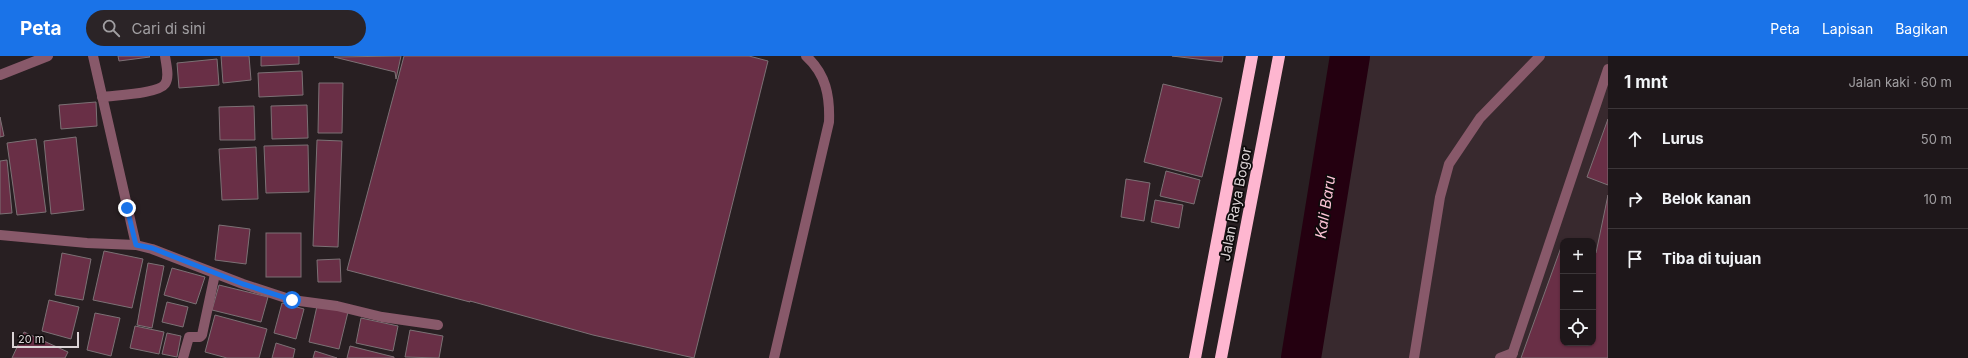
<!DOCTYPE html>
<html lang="id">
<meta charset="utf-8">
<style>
body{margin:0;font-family:Inter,sans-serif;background:#2b2427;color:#f1f3f6}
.controls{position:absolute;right:12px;bottom:12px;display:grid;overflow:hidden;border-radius:8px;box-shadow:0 1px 3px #0004}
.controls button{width:36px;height:36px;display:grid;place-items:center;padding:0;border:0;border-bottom:1px solid #3c3639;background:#1e171a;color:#f1f3f6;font:20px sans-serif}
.scale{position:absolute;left:12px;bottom:10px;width:67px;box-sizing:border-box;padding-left:4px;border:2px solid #dbd4d6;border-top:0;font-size:11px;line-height:14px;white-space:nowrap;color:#dbd4d6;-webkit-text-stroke:3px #0e0a0b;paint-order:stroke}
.stop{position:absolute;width:12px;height:12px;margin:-9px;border:3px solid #1a73e8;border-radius:50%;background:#fff}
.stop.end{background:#1a73e8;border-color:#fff;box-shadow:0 1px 4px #0008}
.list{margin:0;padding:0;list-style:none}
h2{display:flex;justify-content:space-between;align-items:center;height:52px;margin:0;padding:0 16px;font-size:17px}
h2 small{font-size:13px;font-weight:400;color:#a19fa2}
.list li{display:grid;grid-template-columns:26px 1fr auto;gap:12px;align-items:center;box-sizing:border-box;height:60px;padding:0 16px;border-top:1px solid #3c3639}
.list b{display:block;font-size:15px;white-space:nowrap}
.list em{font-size:13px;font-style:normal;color:#a19fa2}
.icon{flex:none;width:22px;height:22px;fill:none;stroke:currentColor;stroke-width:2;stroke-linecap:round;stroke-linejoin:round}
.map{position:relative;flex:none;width:1608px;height:302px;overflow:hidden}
header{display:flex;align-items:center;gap:24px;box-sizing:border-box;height:56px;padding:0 20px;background:#1a73e8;color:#fff}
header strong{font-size:19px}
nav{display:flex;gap:22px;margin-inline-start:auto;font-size:14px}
.search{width:280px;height:36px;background:#2b2427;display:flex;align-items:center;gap:10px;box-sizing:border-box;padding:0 14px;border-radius:22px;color:#a19fa2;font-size:15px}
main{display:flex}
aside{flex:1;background:#1e171a}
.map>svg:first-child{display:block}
</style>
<header>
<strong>Peta</strong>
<div class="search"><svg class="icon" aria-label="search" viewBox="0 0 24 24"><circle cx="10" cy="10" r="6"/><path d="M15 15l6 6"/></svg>Cari di sini</div>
<nav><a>Peta</a><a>Lapisan</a><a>Bagikan</a></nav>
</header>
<main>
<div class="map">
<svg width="1608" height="302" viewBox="0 0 1608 302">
<rect width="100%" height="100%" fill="#281f22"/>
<path fill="#38292e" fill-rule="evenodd" d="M1343,0H1608V302H1288ZM1563,185H1593V287H1563Z"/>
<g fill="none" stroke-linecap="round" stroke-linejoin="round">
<polyline stroke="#240010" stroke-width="40" points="1301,302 1350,0"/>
</g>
<g fill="#692f46" stroke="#7c7175">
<polygon points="118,0 149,0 150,1 119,5"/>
<polygon points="221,0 249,0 251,24 223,27"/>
<polygon points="261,0 299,0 299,8 261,10"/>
<polygon points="401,0 396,23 395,16 334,1"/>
<polygon points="404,0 749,0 768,5 694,302 593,279 470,245 470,246 347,214"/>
<polygon points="1172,0 1223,0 1222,6"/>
<polygon points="217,3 219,29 179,32 177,7"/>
<polygon points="302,15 303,39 259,41 258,17"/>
<polygon points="319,27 343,27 342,77 318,77"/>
<polygon points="1163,28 1222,42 1202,121 1144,106"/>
<polygon points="96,46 97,70 61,73 59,49"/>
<polygon points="307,49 308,82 272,83 271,50"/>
<polygon points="254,50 255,84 220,84 219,51"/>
<polygon points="0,61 4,80 0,81"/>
<polygon points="1608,63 1608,129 1587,121"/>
<polygon points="76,81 84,154 51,158 44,85"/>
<polygon points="36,83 46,156 17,159 7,87"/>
<polygon points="317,84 342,85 338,191 313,190"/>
<polygon points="308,89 309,136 266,137 264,90"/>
<polygon points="256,91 258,143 222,144 219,93"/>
<polygon points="7,104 12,157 0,158 0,105"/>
<polygon points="1166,115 1200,124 1194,148 1160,140"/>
<polygon points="1126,123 1150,127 1144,165 1121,161"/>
<polygon points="1608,139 1608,302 1521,302 1563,186 1563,287 1593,287 1593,195 1596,197"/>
<polygon points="1155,144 1183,149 1179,172 1151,166"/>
<polygon points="219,169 250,173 246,208 215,204"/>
<rect x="266" y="177" width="35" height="44"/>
<polygon points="104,195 143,203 132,252 93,244"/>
<polygon points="62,197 91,203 83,244 55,239"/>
<polygon points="340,203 341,226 318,226 317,204"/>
<polygon points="148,207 164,210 152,272 137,269"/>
<polygon points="172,212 205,221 196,248 164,239"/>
<polygon points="219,229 268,241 261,266 212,254"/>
<polygon points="49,244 79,251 71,283 42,275"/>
<polygon points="167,246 188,251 183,271 162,266"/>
<polygon points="282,247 304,253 296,283 274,277"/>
<polygon points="317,250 348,256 339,293 309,286"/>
<polygon points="95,257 120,262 111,300 87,294"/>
<polygon points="215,259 267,273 259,302 227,302 205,296"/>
<polygon points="361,262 398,270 393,295 356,287"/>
<polygon points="135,270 164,276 159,298 130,292"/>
<polygon points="410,274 443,280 439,302 405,301"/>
<polygon points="24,276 68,296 65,302 12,302"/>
<polygon points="167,277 181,280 177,301 162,298"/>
<polygon points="276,287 295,293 293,302 272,302"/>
<polygon points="350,290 394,301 394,302 347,302"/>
<polygon points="315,295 337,302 313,302"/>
</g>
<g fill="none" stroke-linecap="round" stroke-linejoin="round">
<g stroke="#88596a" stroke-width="10">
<polyline points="93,0 136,189"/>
<polyline points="0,19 48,0"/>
<path d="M102,41C115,39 158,38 165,28C170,21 166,8 165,0"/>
<polyline points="0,179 87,187 136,189 152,193 243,228 292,244 337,250 382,261 438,269"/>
<polyline points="183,302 189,281 200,281 202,279 215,218"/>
<path d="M774,302L829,66C830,40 826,18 806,0"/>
<polyline points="1414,302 1440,141 1449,108 1480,62 1540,0"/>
<polyline points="1500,302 1513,297"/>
<polyline points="1511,302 1608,13"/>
</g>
<g stroke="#feb6d0" stroke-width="12">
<polyline points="1195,302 1252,0"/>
<polyline points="1221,302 1279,0"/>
</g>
</g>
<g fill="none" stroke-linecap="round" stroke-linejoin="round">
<polyline stroke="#1a73e8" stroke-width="5" points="127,152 136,189 152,192 243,228 292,244"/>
</g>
<g text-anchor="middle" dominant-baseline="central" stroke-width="3.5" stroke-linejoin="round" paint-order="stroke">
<g font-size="14" fill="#dbd4d6" stroke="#0e0a0b">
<text transform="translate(1235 148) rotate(-79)">Jalan Raya Bogor</text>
</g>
<g font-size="15" font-style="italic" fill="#ffc5d8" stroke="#0e0a0b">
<text transform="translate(1325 151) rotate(-81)">Kali Baru</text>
</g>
</g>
</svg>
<div class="controls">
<button>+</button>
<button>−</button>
<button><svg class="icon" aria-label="locate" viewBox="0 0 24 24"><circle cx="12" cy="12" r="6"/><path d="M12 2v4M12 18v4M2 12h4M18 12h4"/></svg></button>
</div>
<div class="scale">20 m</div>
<div class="stop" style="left:292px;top:244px"></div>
<div class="stop end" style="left:127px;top:152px"></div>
</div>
<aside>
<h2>1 mnt<small>Jalan kaki · 60 m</small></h2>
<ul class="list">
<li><svg class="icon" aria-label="ahead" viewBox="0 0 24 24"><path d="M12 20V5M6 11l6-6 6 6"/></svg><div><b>Lurus</b></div><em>50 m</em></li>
<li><svg class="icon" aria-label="right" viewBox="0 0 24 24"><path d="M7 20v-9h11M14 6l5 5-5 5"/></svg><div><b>Belok kanan</b></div><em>10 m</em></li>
<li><svg class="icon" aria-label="arrive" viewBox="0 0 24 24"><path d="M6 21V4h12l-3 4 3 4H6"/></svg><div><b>Tiba di tujuan</b></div></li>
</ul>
</aside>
</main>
